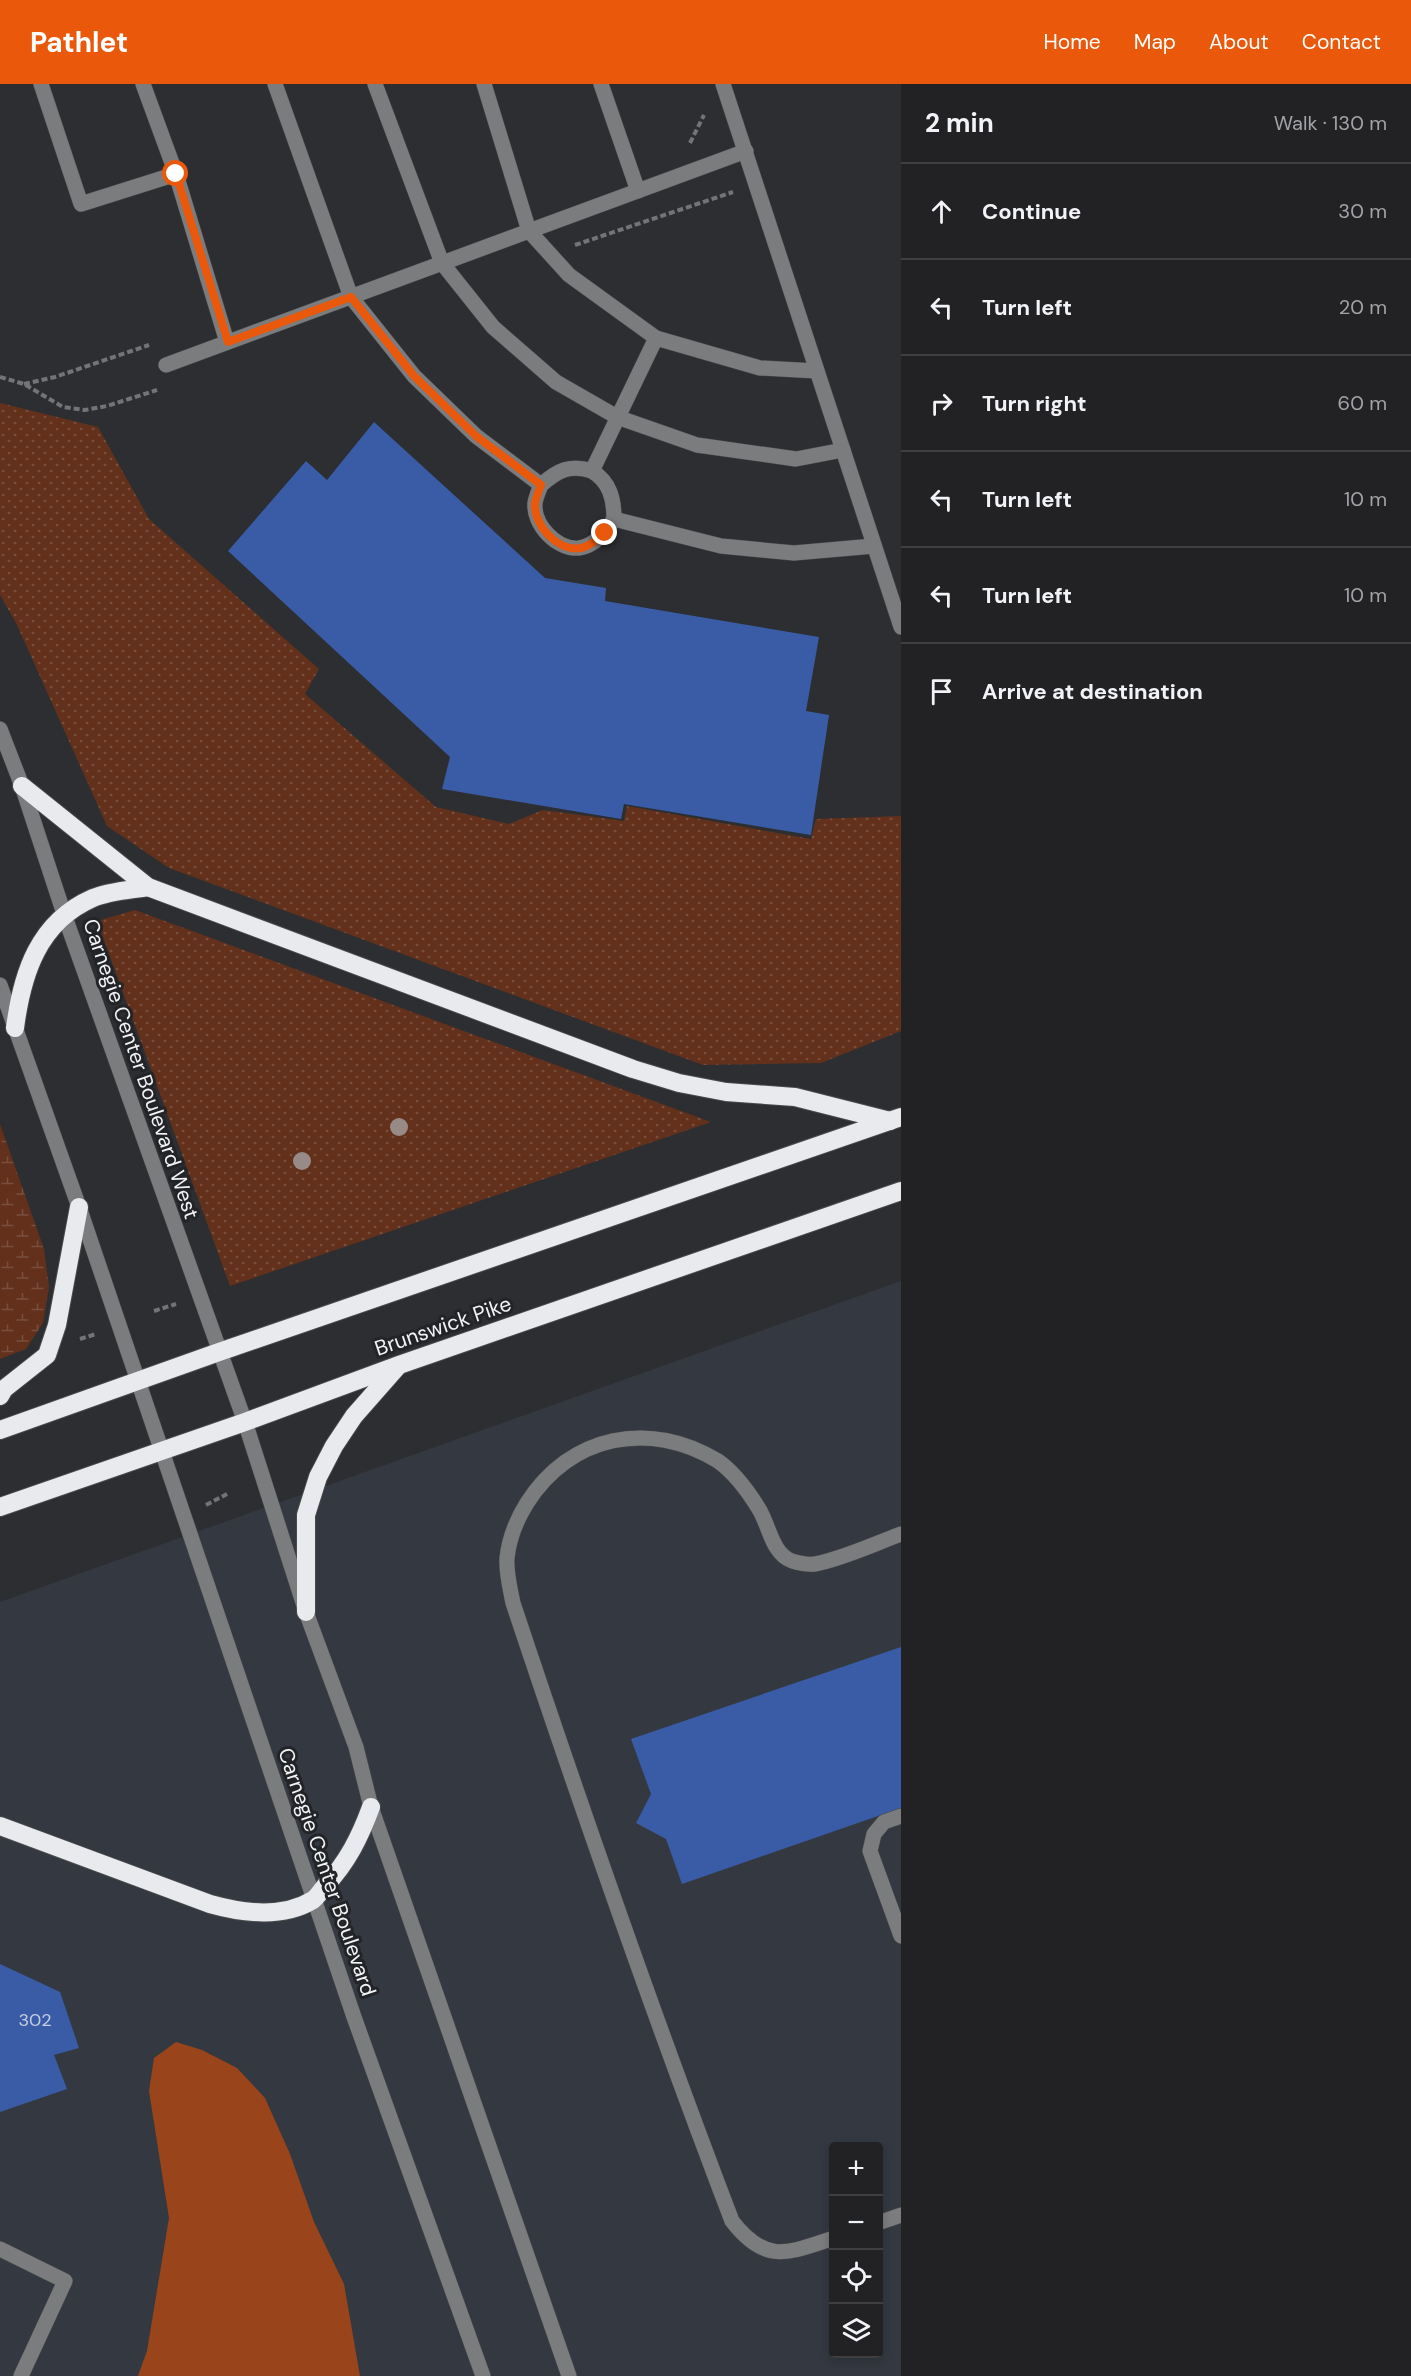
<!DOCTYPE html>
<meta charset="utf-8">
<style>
body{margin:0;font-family:"DM Sans",sans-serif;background:#2a2a2d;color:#f1f3f6}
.controls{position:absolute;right:18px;bottom:18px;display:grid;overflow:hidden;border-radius:6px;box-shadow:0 3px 9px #0003}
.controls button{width:54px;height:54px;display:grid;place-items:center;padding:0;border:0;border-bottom:2px solid #3f3f42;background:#222225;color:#f1f3f6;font:30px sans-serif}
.stop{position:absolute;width:18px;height:18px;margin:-14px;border:4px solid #ea580c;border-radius:50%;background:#fff}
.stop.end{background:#ea580c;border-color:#fff;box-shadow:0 2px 6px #0008}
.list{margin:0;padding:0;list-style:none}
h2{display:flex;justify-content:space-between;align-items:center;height:78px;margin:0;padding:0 24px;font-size:26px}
h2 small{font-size:20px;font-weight:400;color:#a2a4a7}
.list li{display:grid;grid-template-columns:39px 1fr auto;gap:18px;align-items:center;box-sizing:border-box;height:96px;padding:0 24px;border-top:2px solid #3f3f42}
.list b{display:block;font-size:22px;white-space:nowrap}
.list em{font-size:20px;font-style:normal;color:#a2a4a7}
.icon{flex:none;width:33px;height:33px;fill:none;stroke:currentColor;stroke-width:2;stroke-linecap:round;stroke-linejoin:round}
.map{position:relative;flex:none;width:901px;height:2292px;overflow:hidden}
header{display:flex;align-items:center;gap:36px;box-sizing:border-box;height:84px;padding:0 30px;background:#ea580c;color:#fff}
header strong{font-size:28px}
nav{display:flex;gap:33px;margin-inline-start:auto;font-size:21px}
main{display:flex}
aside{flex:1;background:#222225}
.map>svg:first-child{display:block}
</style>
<header>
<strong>Pathlet</strong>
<nav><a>Home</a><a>Map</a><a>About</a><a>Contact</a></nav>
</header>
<main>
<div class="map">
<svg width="901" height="2292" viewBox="0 0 901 2292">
<defs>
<pattern id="grass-dots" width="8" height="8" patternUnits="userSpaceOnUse" patternTransform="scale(1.5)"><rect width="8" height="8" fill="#62301b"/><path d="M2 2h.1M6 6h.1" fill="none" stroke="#794e3d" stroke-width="1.8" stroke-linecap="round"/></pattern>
<pattern id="wetland-marsh" width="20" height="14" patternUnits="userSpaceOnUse" patternTransform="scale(1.5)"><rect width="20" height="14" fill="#62301b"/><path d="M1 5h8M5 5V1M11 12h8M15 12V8" fill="none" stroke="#794e3d"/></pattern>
</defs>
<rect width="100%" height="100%" fill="#2d2e31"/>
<path fill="#343941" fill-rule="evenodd" d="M901,1197V2292H0V1518ZM834,2062H878V2270H834Z"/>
<g fill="url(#grass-dots)">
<polygon points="0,319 98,343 149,435 319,585 305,610 436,723 509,740 543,726 624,737 627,722 811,755 816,735 901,732 901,947 821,979 703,981 169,784 107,742 17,541 0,511"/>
<polygon points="135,826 711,1038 230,1202 97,837"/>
</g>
<polygon fill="url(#wetland-marsh)" points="0,1040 44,1165 49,1203 43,1239 26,1265 0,1275"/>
<polygon fill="#9a441c" points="176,1958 202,1966 237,1984 265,2014 290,2070 314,2138 344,2200 360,2292 138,2292 147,2267 169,2134 149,2007 154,1974"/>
<g fill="#3a5ca7">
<polygon points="374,338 545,494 606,504 605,517 819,553 806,627 829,631 811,751 624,720 621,735 442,705 450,673 228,467 306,377 327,396"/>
<polygon points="901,1563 901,1724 682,1800 666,1755 636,1739 651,1710 631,1655"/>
<polygon points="0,1880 60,1908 79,1964 54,1971 67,2005 0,2028"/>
</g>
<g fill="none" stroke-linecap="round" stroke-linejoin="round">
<g stroke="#494a4c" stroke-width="16">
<g id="minor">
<polyline points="41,0 81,120 176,90 227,258"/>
<polyline points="143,0 176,90"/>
<path d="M275,0L351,213L414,292L476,352L541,401C539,406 536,413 535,419C533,441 557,466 579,464C595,462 606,447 614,435L721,462L794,469L874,462"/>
<polyline points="375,0 442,179 493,243 556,298 617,333 697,361 796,375 843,366"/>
<polyline points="484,0 529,147 569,191 656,254 760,284 817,287"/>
<polyline points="601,0 638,107"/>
<polyline points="723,0 901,543"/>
<polyline points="166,281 746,67"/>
<path d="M592,387C610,398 614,415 614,435"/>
<path d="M541,401C558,386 570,380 592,387L656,254"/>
<polyline points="0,645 22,702 65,833 245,1338 306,1528 356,1663 371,1723 569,2292"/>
<polyline points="0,901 79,1123 354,1933 483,2292"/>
<polyline points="901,1732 884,1738 874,1750 870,1767 901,1852"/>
<polyline points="878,2139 901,2131"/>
<path d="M834,2154C788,2169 766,2181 732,2137C654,1933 582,1726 513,1519C510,1504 506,1489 507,1474C509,1455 517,1435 527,1419C570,1351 650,1335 718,1377C735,1389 748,1407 759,1425C769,1441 772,1470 792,1477C798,1479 809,1481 815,1480C842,1475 874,1460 901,1450"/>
<polyline points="0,2165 65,2197 21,2292"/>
</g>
</g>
<g stroke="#494a4c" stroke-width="20">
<g id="highway">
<polyline points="22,702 148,803 633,985 679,999 726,1008 795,1013 890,1037"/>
<path d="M15,944C22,890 38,838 93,814C110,807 130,806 148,803"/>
<polyline points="0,1312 4,1305 47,1271 57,1241 79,1123"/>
<polyline points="0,1346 219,1268 901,1033"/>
<polyline points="0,1423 245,1338 399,1281 901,1107"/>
<polyline points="306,1528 306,1431 318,1393 334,1362 354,1332 398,1282"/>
<path d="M0,1742L210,1820C242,1829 282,1835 313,1816C317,1813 321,1807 325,1802C347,1779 360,1753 371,1723"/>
</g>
</g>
<g stroke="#737476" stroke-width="4" stroke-dasharray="6 3" stroke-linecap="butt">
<polyline points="690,59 704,31"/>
<polyline points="575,161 733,108"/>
<polyline points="0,293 24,300 63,323 85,326 107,322 157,306"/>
<polyline points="24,300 55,293 149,261"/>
<polyline points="154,1227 176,1220"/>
<polyline points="80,1255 96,1250"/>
<polyline points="206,1421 227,1410"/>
</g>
<use href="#minor" stroke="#7b7c7e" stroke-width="15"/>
<use href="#highway" stroke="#e8eaee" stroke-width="18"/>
</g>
<g fill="#988a86">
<circle cx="399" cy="1043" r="9"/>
<circle cx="302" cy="1077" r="9"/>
</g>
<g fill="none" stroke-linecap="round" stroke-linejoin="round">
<path stroke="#ea580c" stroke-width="8" d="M176,90L228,258L351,213L414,292L476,352L541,401C539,406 536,413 535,419C533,441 558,468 581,464C590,462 598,455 605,449"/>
</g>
<g text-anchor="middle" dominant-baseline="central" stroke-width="6" stroke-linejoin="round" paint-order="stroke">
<g font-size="18" fill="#c4cde2">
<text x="35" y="1936">302</text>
</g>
<g font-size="21" fill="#f2f3f5" stroke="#232428">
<text transform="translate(141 985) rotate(71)">Carnegie Center Boulevard West</text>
<text transform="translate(443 1242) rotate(-19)">Brunswick Pike</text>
<text transform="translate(327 1788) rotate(71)">Carnegie Center Boulevard</text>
</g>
</g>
</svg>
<div class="controls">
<button>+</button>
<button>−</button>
<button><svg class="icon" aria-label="locate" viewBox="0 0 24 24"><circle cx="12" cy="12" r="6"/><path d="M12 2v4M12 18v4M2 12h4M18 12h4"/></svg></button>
<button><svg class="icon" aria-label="layers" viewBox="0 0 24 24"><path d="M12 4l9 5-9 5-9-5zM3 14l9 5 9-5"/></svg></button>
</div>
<div class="stop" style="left:176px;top:90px"></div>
<div class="stop end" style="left:605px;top:449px"></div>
</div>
<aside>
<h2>2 min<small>Walk · 130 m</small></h2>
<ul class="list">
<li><svg class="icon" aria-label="ahead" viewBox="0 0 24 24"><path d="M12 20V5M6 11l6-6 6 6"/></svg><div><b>Continue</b></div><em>30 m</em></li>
<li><svg class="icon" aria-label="left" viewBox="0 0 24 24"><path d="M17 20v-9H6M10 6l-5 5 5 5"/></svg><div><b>Turn left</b></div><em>20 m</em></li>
<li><svg class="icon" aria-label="right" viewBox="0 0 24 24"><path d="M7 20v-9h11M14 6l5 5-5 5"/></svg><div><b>Turn right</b></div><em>60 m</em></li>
<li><svg class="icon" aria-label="left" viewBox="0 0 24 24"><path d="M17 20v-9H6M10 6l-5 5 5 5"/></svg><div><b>Turn left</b></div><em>10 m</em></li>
<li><svg class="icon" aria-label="left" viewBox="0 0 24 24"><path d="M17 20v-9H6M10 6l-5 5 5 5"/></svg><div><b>Turn left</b></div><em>10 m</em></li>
<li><svg class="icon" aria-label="arrive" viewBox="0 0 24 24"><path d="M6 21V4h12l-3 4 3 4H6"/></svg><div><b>Arrive at destination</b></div></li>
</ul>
</aside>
</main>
